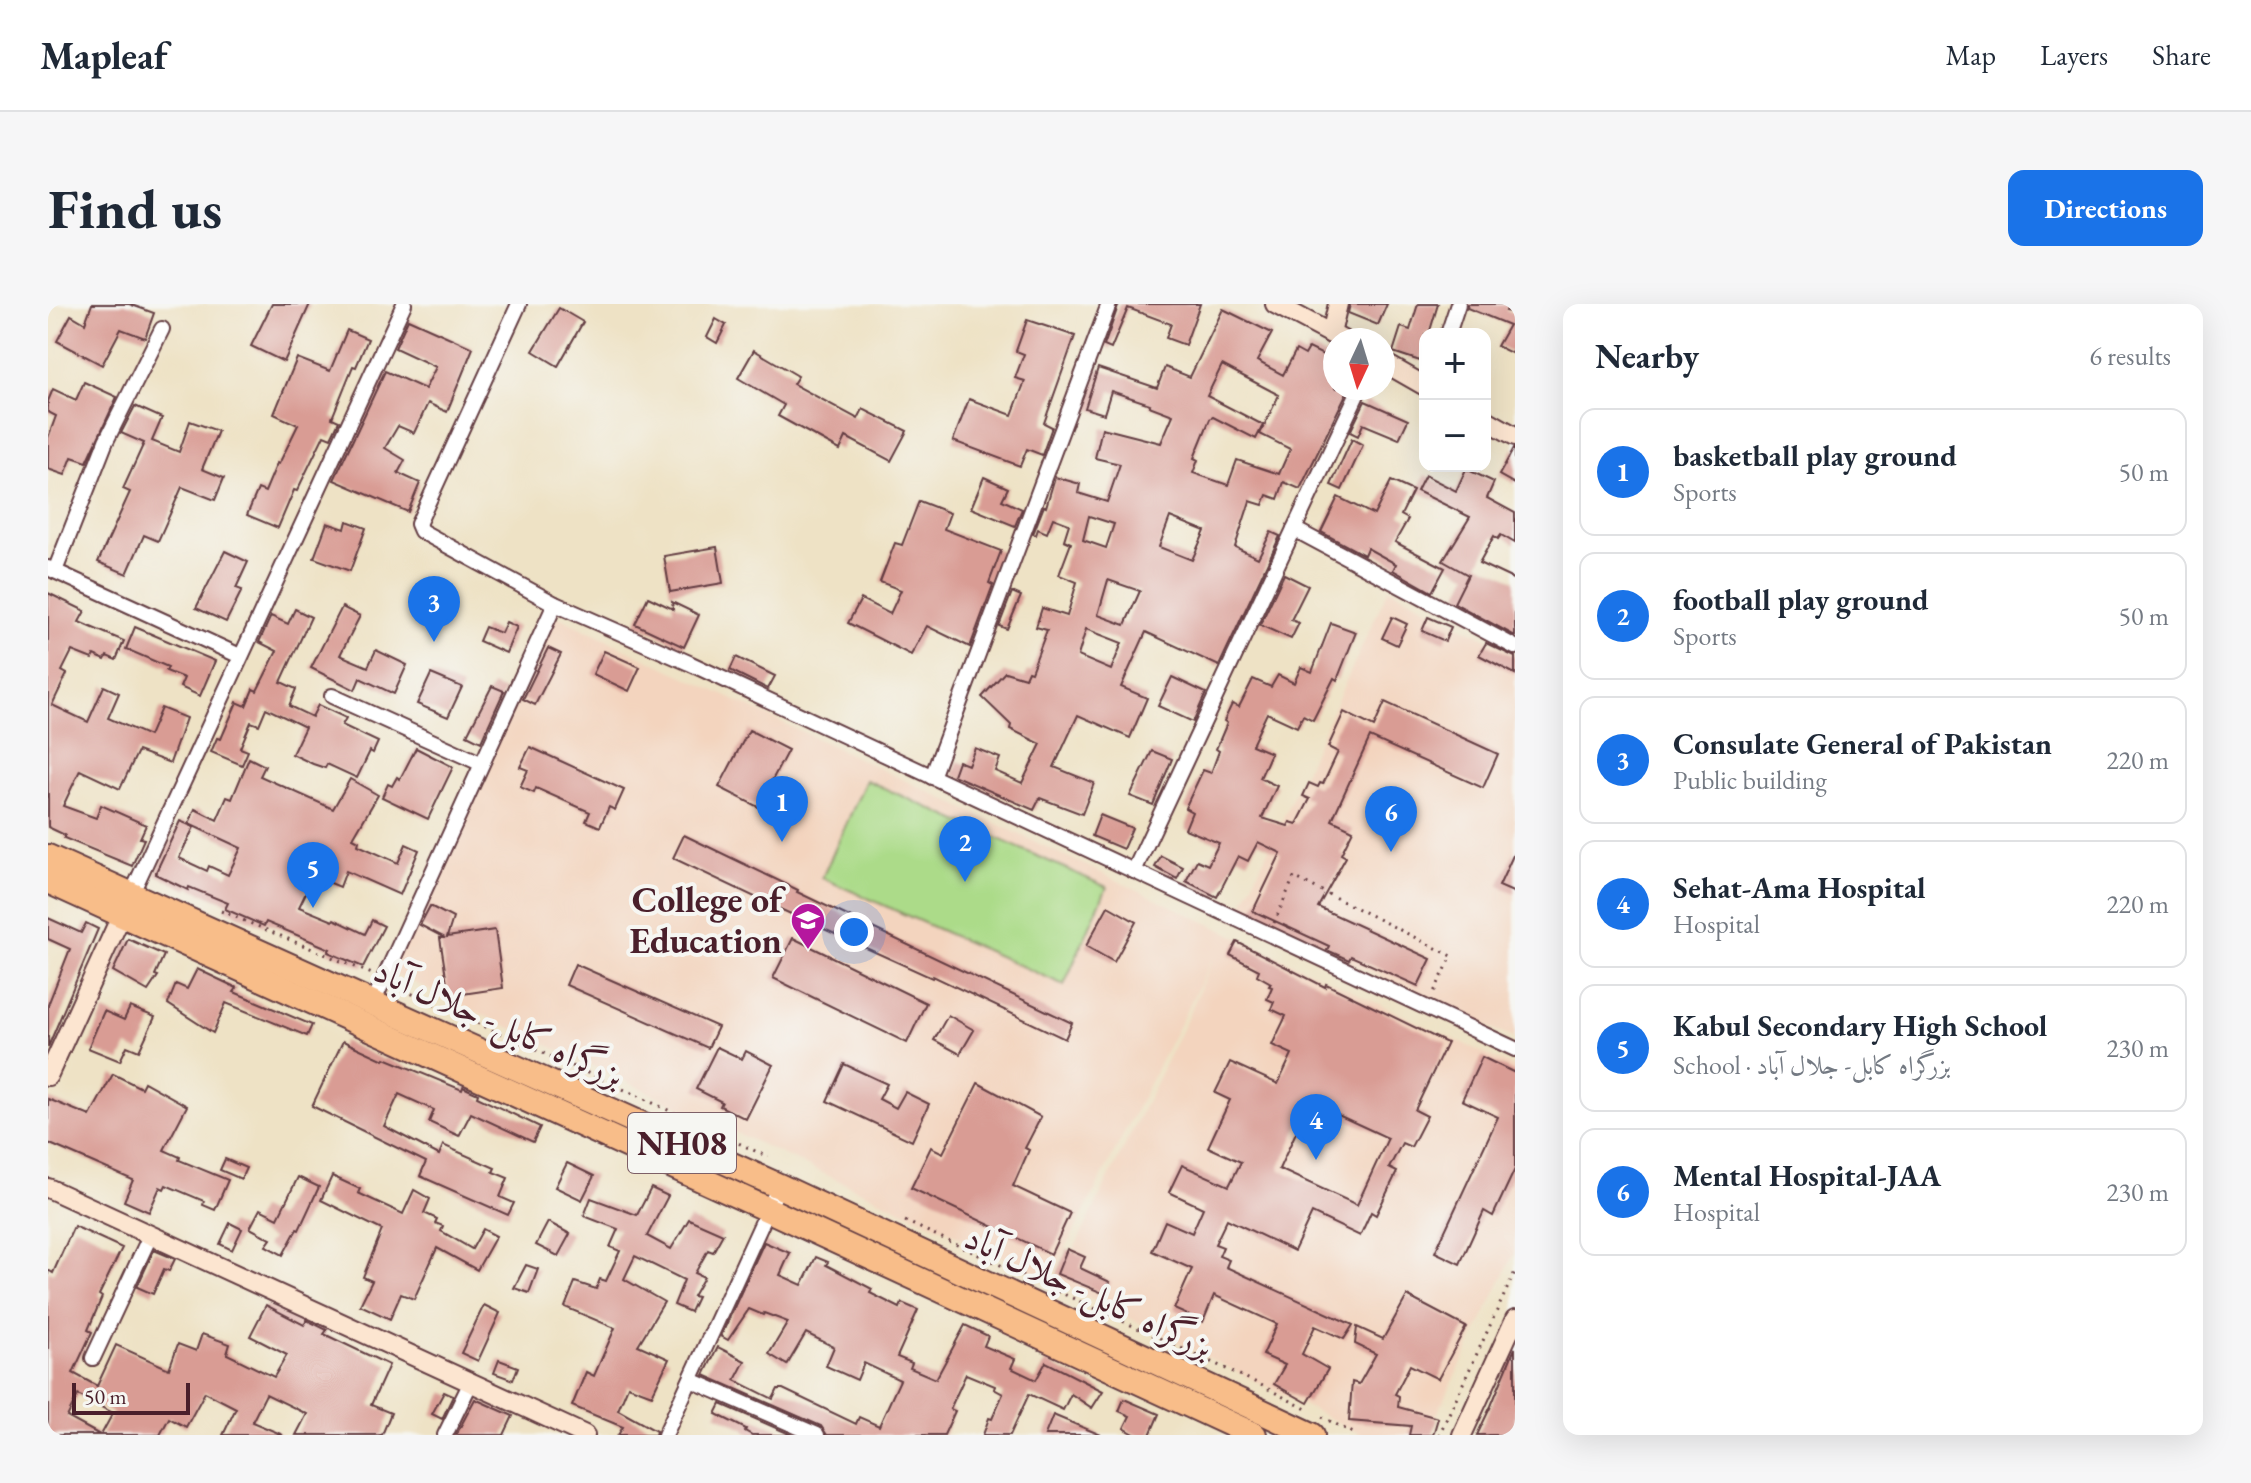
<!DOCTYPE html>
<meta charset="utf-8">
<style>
body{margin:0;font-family:"EB Garamond",Amiri,serif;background:#f6f6f7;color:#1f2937}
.controls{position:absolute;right:24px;top:24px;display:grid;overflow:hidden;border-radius:16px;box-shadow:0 8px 32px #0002}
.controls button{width:72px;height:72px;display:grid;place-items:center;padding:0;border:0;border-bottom:2px solid #e0e1e3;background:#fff;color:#1f2937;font:40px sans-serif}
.compass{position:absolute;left:1275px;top:24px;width:72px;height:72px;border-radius:50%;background:#fff;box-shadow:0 8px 32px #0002;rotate:184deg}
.scale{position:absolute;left:24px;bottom:20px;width:118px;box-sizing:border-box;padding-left:8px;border:4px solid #4a1f2b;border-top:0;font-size:22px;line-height:28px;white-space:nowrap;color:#4a1f2b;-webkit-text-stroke:6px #f6f6f2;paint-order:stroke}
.you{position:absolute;left:806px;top:628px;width:28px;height:28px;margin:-20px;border:6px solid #fff;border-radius:50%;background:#1a73e8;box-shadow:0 0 0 12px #1a73e833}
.badge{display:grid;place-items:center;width:52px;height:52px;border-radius:50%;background:#1a73e8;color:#fff;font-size:26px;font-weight:700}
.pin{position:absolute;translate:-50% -66px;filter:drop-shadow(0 2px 4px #0008)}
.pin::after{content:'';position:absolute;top:42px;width:28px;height:24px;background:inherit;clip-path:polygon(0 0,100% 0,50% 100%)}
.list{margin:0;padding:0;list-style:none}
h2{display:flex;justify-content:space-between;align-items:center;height:104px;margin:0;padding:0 32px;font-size:34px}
h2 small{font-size:26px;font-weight:400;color:#747a83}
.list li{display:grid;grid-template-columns:52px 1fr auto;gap:24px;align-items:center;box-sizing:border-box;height:128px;margin:0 16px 16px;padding:0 16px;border:2px solid #e0e1e3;border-radius:16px}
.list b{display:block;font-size:30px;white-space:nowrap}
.list p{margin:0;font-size:26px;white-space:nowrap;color:#747a83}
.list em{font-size:26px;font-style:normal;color:#747a83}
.map{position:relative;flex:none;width:1467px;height:1131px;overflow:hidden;border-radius:16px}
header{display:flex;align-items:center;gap:48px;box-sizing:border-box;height:112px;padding:0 40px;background:#fff;border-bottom:2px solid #e0e1e3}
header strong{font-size:38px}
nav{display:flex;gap:44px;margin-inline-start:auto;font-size:28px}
.intro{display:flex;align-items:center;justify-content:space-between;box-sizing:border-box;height:192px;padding:0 48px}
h1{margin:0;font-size:56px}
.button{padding:20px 36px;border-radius:16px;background:#1a73e8;color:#fff;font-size:28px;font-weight:700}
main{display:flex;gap:48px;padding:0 48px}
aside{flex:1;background:#fff;border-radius:16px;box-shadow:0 8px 32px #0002}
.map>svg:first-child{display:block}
</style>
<header>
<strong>Mapleaf</strong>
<nav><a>Map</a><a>Layers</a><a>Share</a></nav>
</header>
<div class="intro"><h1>Find us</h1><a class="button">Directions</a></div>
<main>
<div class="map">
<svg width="1467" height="1131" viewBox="0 0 1467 1131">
<rect width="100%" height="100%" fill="#f6f6f2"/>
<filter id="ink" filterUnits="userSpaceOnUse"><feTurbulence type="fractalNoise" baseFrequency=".0125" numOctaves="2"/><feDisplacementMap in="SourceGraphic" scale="16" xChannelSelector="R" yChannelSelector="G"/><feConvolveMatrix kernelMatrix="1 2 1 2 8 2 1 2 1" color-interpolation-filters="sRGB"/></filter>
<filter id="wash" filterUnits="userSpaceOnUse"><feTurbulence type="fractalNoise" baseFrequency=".006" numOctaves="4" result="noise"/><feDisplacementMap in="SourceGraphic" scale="32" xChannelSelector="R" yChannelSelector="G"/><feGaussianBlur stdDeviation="1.8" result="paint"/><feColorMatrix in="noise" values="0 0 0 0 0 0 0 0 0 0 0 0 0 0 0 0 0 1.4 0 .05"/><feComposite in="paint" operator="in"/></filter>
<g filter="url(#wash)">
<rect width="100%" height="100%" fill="#eee2c5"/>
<g fill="#f3d4be">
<polygon points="1341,284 1467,350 1467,735 1192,607"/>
<polygon points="508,312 1467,764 1467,948 1379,1131 1315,1131 1010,978 1137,719 1167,650 1002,975 343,668"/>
</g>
<polygon fill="#acdb89" stroke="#7b7d5a" stroke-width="2" points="818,476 1059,583 1016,681 774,574"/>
<g id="blocks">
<g fill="#d99c94" fill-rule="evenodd">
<polygon points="44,0 81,0 106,9 97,34 73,25 54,61 9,37 23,11 37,19"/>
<polygon points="224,0 262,0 236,58 203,42"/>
<polygon points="1071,0 1152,0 1137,41 1118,34 1123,20 1080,4 1063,45 1056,42"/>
<polygon points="1302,0 1339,0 1330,21 1300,9"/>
<polygon points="1370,0 1390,0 1381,30 1377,30 1377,42 1372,57 1345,48 1353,23 1362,26"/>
<polygon points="1420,0 1461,0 1458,7 1467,9 1467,51 1449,42 1461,21 1419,4"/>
<polygon points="511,4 535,18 510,62 485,47"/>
<path d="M1175,5L1224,29L1209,57L1235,71L1248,46L1257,51L1261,44L1277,52L1282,43L1287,45V84H1301L1252,185L1236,178L1230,195L1219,191L1215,201L1202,197L1187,243L1210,254L1223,228L1232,232L1171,362L1098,328L1073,383L1099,394L1082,434L1030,411L1006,463L1046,479L1034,510L992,494L986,506L905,471L910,457L920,461L927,444L952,454L947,467L974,479L993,440L962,425L963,421L934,393L957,368L977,374L980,367L983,368L999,326L988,323L994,304L1019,312L1029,278L1011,271L1023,239L1016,236L1021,220L1005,214L999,229L990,225L988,231L985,230L996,202L998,203L1007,173L1032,180L1030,189L1059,198L1072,160L1047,154L1054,124L1113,139L1125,111L1101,102L1102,100L1063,87L1056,110L1037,104L1050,64L1109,84L1117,63L1142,73ZM1174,61L1231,91L1212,130L1242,145L1231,170L1189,156L1180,181L1145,169L1150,156L1146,154L1162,115L1165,113L1208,135L1215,121L1159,92ZM1041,212L1066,220L1058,244L1035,236ZM1122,213L1157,227L1144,256L1111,243ZM1060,276L1092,287L1077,321L1050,311ZM1038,325L1074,339L1063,366L1030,352Z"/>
<polygon points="360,15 425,44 399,108 380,99 366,129 350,122 337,144 357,156 350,169 372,179 360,208 286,176 337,67 377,85 388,63 347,44"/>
<polygon points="668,15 678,21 669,39 659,33"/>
<polygon points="979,16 1027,32 996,119 1004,123 994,151 979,145 972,162 905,137 921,95 964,111 977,77 967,74 976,50 968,47"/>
<polygon points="299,26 320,35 308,63 305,62 284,114 291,117 283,134 276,131 249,187 246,186 230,224 199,211 210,185 217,188 229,159 231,160 250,121 226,110 249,54 282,67"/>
<polygon points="706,46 750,72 745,80 810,115 815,105 859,127 843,157 798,133 792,146 730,112 736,101 690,74"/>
<polygon points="36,78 69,93 39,158 24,153 17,171 0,165 0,134 8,112 0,108 0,97 5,85 28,96"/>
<polygon points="1317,97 1360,116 1351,135 1315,120 1310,132 1302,128"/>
<polygon points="87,102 114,114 104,137 131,148 142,117 170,127 154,165 176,174 167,196 134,183 110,237 96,231 79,270 50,258 82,188 75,185 96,139 73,129"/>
<polygon points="1304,135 1315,141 1294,186 1283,181"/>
<polygon points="1466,144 1467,144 1467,180 1451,171"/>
<polygon points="1418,165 1446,178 1439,194 1467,209 1467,239 1453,231 1450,235 1446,232 1431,259 1467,276 1467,332 1406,299 1420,271 1395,257 1422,213 1369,187 1377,171 1408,187"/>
<polygon points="936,173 960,184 954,196 974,205 967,222 923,204"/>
<polygon points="1343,177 1365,187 1353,211 1360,215 1347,238 1397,264 1384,288 1345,266 1348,260 1319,244 1316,251 1273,228 1290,193 1326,211"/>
<polygon points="871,197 902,209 896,225 953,247 941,279 945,281 922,343 879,322 863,351 800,319 813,295 842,310 853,286 832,278 847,239 854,241"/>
<polygon points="299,217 318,224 302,267 266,254 279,219 297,225"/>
<polygon points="669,243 675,279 622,288 616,252"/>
<polygon points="177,247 200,258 188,284 194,286 178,318 148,304"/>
<polygon points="1236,270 1260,282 1243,316 1251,319 1243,335 1212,321"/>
<polygon points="964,288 973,292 959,325 951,322"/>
<polygon points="0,289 37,307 31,318 76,337 68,356 59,352 57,356 46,351 44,355 24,347 14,367 19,370 4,401 40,418 56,382 71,389 60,414 101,432 113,404 138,414 122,459 90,447 72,485 32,466 15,502 48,514 53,501 98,521 92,534 96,535 84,562 16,534 17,531 0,523"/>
<polygon points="600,293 625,305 624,298 651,311 636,343 587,320"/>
<polygon points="294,303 312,312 292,351 320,363 328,346 359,361 346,390 312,374 307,386 263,364"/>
<polygon points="247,305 263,313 233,378 248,385 241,402 264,413 270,401 298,414 294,421 330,438 325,449 322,447 309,474 279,460 277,464 265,460 244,450 257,423 218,404 211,421 203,418 192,444 200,447 194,461 163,448 169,434 173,435 189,398 198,402 205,385 209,387 229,347 211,338 223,312 240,320"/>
<polygon points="1344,313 1359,320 1349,341 1334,334"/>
<polygon points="1380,313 1403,323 1397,337 1374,327"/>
<polygon points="458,318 469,323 458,349 431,337 437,323 453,329"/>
<polygon points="1283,319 1308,328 1289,376 1286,374 1265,416 1255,411 1249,423 1219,409 1204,441 1223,449 1212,474 1229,482 1214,514 1240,522 1242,518 1249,520 1262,495 1255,492 1261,479 1270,483 1272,479 1275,480 1290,448 1280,443 1296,408 1326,423 1337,398 1450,450 1435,484 1322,433 1284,516 1305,526 1293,550 1298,553 1270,603 1383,655 1370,682 1303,652 1301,656 1279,646 1281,642 1205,607 1233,549 1210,538 1200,557 1190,552 1169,593 1138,577 1149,556 1160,561 1171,539 1137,525 1144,508 1137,504 1155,466 1163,469 1171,447 1168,445 1179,419 1176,417 1184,400 1191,403 1205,375 1223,383 1230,371 1246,379 1253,363 1264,368"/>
<polygon points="87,323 167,357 152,392 132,383 136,374 118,367 120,363 78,345"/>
<polygon points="1438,339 1467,353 1467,370 1431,351"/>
<polygon points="500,344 513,350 487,401 475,395"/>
<polygon points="556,347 592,363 581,387 545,370"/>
<polygon points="688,353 727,372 720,385 682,366"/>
<polygon points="383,370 414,383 400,413 369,400"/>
<polygon points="1124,373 1158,389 1145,418 1110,402"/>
<polygon points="444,382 456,387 433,438 419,431"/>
<polygon points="701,426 740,446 710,503 671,483"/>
<polygon points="482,443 576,486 567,506 561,503 552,523 538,517 542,508 488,484 486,489 472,483 480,466 472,463"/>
<polygon points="368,444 405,463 380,515 334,493 340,480 344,482 349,473 352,475"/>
<polygon points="1104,447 1124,455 1105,501 1082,492"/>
<polygon points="201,454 217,462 212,472 285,505 302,475 330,491 305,534 311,537 310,541 350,559 358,540 371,546 352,591 298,567 292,583 266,572 251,603 285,617 286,615 317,630 324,616 336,622 315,663 280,648 282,645 218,618 216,622 177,605 180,599 141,583 140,586 107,570 132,517 146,523 131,554 159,567 161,562 180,571 193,544 141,520 147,505 169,516 179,493 184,495"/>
<polygon points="1052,511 1084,524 1075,545 1044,532"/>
<polygon points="636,531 750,586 749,588 1024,719 1017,735 885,672 884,674 732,605 625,554"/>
<polygon points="1467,547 1467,589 1451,582"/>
<polygon points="1113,552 1135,563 1129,575 1107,563"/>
<polygon points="382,602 405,614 399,633 447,626 455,684 401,692 392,634 397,634 372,621"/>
<polygon points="1060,602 1088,618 1066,658 1038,642"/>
<polygon points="0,614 33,629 38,619 50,625 0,743 0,701 22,645 0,635"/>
<polygon points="745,634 878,699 859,739 725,674"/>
<polygon points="80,635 116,651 107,671 110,672 100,687 65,667"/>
<path d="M1189,638L1277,683L1278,680L1399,739L1367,806L1379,812L1363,843L1354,839L1341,864L1349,868L1328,911L1323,908L1312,932L1264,909L1246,947L1179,915L1167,940L1175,943L1171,952L1181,956L1178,963L1305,1021L1296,1035L1267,1022L1254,1050L1280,1065L1260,1099L1226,1080L1237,1061L1215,1051L1229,1020L1166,991L1155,1018L1126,1005L1144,965L1104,947L1117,917L1144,929L1155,904L1121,888L1134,861L1181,882L1193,858L1160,843L1182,796L1167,789L1182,758L1230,780L1244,750L1224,741L1238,712L1223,705L1226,698L1219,695L1224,683L1221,682L1223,679L1209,671L1211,666L1182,651ZM1262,798L1340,834L1309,901L1231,865Z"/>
<polygon points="527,660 670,723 660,744 518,681"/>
<polygon points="149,665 189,684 186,688 264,721 259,732 178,699 165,729 120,700 128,680 139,685"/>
<polygon points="82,703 107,713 91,747 79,742 72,757 40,744 56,707 76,716"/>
<polygon points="900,711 926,726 912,750 886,736"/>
<polygon points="295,737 336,756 337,754 414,786 415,783 430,790 429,793 492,823 485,838 423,809 411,832 381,818 386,806 351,790 336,822 391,851 395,841 447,864 445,868 460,874 452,893 466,899 460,911 372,872 378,858 264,802"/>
<polygon points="669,743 694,755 698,747 725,761 698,815 672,802 674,798 648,785"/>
<polygon points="1434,753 1467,769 1467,865 1445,912 1436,907 1412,960 1387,948 1450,813 1414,796"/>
<polygon points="796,760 839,780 831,795 848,804 857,788 881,800 864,837 779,797"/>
<polygon points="65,770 93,784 96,778 139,802 116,846 132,853 131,856 180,876 167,906 155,901 156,897 118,881 116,885 112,883 101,908 76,897 85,876 0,839 0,795 42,812"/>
<polygon points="930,779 993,813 977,844 981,846 965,882 1022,909 1003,950 863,884 883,843 895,849"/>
<polygon points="177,855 198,864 193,875 172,866"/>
<polygon points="519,859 546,872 534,896 507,883"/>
<polygon points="284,872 312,885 310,889 355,910 366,886 382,895 376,909 389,915 387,919 395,922 393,927 424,945 435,925 448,932 429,966 389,944 366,995 353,990 342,1015 312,1001 324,977 315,973 334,926 273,896"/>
<polygon points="250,873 271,883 251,926 249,925 235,951 218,942 223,935 202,924 212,905 230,914"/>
<polygon points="603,884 620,892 599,932 623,945 641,915 675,930 665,948 660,946 647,969 656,973 645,992 649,993 642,1008 626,1001 636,976 587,952 576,975 616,998 590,1041 621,1055 604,1091 580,1082 570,1106 608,1127 607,1131 570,1131 575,1123 524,1102 538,1068 546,1072 567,1024 517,1003 527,978 548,985 552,975 558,977 572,947 562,943 570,925 536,912 543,894 589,911"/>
<polygon points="500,918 522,930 510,952 488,941"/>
<polygon points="182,919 194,925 184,946 172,940"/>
<polygon points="26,922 74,944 51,991 54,993 40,1026 44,1028 25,1069 49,1082 68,1041 121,1065 130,1040 148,1047 154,1030 182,1040 179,1050 226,1073 239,1051 202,1032 218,1001 256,1021 259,1016 279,1026 276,1030 341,1061 323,1101 343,1109 334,1131 248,1131 259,1110 218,1090 204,1118 235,1131 175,1131 188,1104 157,1088 138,1123 121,1114 112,1131 53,1131 65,1109 30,1091 19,1113 52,1131 0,1131 0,966 5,969"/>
<polygon points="716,938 742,949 732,971 754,981 768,953 780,958 778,961 824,985 822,989 852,1004 854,999 870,1006 849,1053 864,1059 862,1064 888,1075 917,1021 940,1032 936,1042 967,1055 963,1064 988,1076 998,1058 1055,1087 1044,1104 1023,1090 1015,1106 981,1090 962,1131 935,1131 941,1114 944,1115 955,1090 946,1085 947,1082 918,1070 902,1105 907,1107 896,1131 779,1131 773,1122 656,1071 670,1043 697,1057 687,1076 725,1095 730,1085 735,1085 808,1120 811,1113 831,1122 852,1076 816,1059 809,1076 778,1062 786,1043 758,1029 739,1061 721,1050 740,1018 716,1009 715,1011 701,1005 680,1036 673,1032"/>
<polygon points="1019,945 1037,953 1032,964 1062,978 1057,990 1009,970"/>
<polygon points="106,946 127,955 121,967 116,965 105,990 89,983"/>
<polygon points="478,961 490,965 481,989 466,984"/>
<polygon points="1359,992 1418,1023 1390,1075 1362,1061 1347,1090 1351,1092 1350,1103 1390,1114 1385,1131 1361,1131 1363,1122 1301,1117 1304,1078 1311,1080 1328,1050 1307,1040 1309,1023 1335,1035"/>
<polygon points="436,1001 452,1009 430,1057 413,1049"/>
<polygon points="1467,1044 1467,1131 1429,1131 1443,1102"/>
<polygon points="451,1056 470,1063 465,1076 446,1069"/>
<polygon points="396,1088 405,1092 394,1115 384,1110"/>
<polygon points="427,1095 465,1112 456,1131 408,1131"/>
<polygon points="1076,1095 1111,1110 1102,1131 1088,1131 1076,1124 1082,1112 1071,1107"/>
<polygon points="673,1100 744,1131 704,1131 697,1127 698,1125 668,1110"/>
<polygon points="1005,1111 1053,1131 997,1131"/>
</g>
</g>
</g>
<g filter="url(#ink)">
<use href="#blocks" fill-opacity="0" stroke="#633c42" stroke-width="2"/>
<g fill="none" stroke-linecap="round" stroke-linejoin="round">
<g stroke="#633c42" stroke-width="18">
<g id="street">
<polyline points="471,0 370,220 373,227 507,300 641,359 1467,745"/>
<polyline points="1400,30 1410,0"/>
<polyline points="1246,225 1467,343"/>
<polyline points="0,264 192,352"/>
<polyline points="7,267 58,137 114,25"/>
<polyline points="284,392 432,459"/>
<polyline points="884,473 1061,0"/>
<polyline points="1086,567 1312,84"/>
<polyline points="83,591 356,0"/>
<polyline points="324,701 507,300"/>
<polyline points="45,1054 102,932"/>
<polyline points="643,1076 769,1131"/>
<polyline points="397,1131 423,1078"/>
<polyline points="617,1131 731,882"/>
</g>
</g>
<g stroke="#633c42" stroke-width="22">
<g id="secondary">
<polyline points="1227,0 1295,36"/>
<polyline points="1283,30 1290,0"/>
<polyline points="1335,58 1377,82"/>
<polyline points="1437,115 1467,132"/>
<polyline points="0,772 74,610"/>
<polyline points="0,884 537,1131"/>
<polyline points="1414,1131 1467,1015"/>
</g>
</g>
<g stroke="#633c42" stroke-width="28">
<g id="highway">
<polyline points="0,553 731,882 1264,1131"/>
<polyline points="0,577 721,906 1206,1131"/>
</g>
</g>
<g stroke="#633c42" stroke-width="3" stroke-dasharray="2 6" stroke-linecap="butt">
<polyline points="173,607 324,670"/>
<polyline points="1226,619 1246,573 1404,652 1385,690"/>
<polyline points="349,683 588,791 720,853"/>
<polyline points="857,917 1211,1080 1260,1106"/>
<polyline points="1274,1113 1309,1131"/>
<polyline points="1391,1131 1467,968"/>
</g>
<use href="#street" stroke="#fff" stroke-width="14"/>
<use href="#secondary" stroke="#fce5d0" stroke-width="18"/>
<use href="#highway" stroke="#f8bd89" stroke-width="24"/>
</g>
</g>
<defs>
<g id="university-pin" transform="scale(1.8)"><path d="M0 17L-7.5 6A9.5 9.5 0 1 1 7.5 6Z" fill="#b5179e" stroke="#f6f6f2"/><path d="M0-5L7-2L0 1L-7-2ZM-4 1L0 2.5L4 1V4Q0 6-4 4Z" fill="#fff"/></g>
</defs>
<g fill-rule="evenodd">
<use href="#university-pin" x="760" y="616"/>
</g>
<g text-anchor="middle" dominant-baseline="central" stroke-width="8" stroke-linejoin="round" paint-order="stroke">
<rect fill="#f6f6f2" stroke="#7e6067" stroke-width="2" x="580" y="809" width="108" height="60" rx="6"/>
<g font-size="34" font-weight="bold" fill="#4a1f2b">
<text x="634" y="839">NH08</text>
</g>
<g font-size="36" font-weight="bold" fill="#4a1f2b" stroke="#f6f6f2" text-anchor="end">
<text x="734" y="595">College of<tspan x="734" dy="41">Education</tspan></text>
</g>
<g font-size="36" fill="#4a1f2b" stroke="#f6f6f2">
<text transform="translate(451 718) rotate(24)">بزرگراه کابل- جلال آباد</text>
<text transform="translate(1041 987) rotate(25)">بزرگراه کابل- جلال آباد</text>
</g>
</g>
</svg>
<div class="controls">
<button>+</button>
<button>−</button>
</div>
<svg class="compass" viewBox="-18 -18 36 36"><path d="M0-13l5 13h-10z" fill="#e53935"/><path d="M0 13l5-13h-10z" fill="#747a83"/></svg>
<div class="scale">50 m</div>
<div class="you"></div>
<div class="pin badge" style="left:734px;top:538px">1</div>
<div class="pin badge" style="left:917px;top:578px">2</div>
<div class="pin badge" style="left:386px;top:338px">3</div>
<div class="pin badge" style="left:1268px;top:856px">4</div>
<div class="pin badge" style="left:265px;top:604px">5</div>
<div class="pin badge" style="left:1343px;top:548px">6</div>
</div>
<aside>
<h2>Nearby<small>6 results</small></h2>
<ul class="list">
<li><span class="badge">1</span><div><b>basketball play ground</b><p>Sports</p></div><em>50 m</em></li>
<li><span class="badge">2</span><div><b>football play ground</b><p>Sports</p></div><em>50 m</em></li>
<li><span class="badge">3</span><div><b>Consulate General of Pakistan</b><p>Public building</p></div><em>220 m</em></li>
<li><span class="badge">4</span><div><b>Sehat-Ama Hospital</b><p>Hospital</p></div><em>220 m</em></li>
<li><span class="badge">5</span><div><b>Kabul Secondary High School</b><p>School · بزرگراه کابل- جلال آباد</p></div><em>230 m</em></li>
<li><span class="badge">6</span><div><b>Mental Hospital-JAA</b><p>Hospital</p></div><em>230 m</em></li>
</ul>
</aside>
</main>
